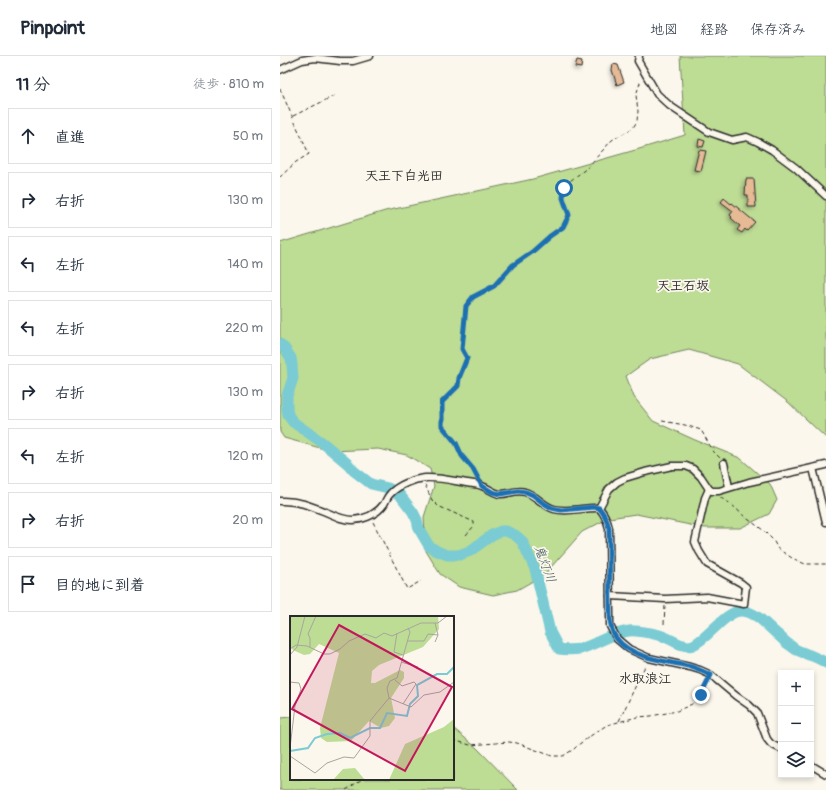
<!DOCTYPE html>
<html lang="ja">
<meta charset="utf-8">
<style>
body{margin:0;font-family:Pangolin,"Klee One",sans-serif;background:#f2f2f3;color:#1f2937}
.controls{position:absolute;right:12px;bottom:12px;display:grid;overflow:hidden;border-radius:0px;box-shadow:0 2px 6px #0003}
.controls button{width:36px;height:36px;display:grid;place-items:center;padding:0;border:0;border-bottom:1px solid #e0e1e3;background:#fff;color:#1f2937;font:20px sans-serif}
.stop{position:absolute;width:12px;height:12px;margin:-9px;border:3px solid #1f6fb2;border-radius:50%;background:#fff}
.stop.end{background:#1f6fb2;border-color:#fff;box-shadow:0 1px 4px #0008}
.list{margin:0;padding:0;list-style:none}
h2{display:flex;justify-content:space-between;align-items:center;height:52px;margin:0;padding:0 16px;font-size:17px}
h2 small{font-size:13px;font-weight:400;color:#747a83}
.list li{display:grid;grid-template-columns:26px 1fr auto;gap:12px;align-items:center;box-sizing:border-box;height:56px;margin:0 8px 8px;padding:0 8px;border:1px solid #e0e1e3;border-radius:0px}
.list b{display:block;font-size:15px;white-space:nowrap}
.list em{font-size:13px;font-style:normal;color:#747a83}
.icon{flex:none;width:22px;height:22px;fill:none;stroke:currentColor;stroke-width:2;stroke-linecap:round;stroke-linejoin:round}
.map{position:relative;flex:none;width:546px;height:734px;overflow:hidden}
header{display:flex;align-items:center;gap:24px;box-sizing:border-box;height:56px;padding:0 20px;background:#fff;border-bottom:1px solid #e0e1e3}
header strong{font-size:19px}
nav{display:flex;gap:22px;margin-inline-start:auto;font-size:14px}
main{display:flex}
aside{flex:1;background:#fff}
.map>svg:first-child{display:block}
</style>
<header>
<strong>Pinpoint</strong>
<nav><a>地図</a><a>経路</a><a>保存済み</a></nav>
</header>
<main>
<aside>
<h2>11 分<small>徒歩 · 810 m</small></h2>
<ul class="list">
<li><svg class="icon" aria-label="ahead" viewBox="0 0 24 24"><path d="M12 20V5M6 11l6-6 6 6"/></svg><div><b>直進</b></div><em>50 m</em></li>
<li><svg class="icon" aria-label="right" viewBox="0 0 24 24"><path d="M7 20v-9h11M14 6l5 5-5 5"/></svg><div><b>右折</b></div><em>130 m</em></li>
<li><svg class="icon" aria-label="left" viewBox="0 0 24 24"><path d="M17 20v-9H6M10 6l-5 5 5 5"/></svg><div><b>左折</b></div><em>140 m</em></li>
<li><svg class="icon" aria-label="left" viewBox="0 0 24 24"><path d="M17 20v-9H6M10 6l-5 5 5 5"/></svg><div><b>左折</b></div><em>220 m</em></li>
<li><svg class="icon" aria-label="right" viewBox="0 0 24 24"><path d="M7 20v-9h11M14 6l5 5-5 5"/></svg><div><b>右折</b></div><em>130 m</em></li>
<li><svg class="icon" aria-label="left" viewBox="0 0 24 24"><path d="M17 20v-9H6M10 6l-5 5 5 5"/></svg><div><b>左折</b></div><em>120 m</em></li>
<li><svg class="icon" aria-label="right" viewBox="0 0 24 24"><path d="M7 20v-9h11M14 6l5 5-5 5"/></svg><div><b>右折</b></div><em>20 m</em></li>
<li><svg class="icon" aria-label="arrive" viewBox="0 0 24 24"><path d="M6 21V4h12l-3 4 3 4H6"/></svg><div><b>目的地に到着</b></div></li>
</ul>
</aside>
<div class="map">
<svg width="546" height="734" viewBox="0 0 546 734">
<defs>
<filter id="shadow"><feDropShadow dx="-2" dy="2" stdDeviation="2" flood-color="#0004"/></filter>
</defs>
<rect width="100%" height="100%" fill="#fbf7ec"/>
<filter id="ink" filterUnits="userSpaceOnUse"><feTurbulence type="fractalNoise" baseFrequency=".025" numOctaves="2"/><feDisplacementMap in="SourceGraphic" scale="8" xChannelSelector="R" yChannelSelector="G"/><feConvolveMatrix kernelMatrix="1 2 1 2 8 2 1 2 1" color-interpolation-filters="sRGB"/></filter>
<g filter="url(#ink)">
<g fill="#bddc94" stroke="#748460">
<polygon points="400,0 546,0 546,382 508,346 458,308 409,294 370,303 346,320 354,341 373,365 415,384 460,402 490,428 497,444 489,458 460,472 425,472 356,458 329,462 302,476 265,518 237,534 213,539 179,531 160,518 146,495 144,461 154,430 150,413 127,399 98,393 51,395 4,382 0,376 0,187 105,155 253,123 359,93 405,79"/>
<polygon points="11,661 11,723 173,723 173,672 197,692 238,734 0,734 0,662"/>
</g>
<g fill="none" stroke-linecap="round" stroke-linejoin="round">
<path stroke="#7acbd3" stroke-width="11" d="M0,288L5,293L11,302L12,309L13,322L7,340V353L8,359L13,366L43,387L68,408L74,415L91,428L108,432L120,439L133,456L137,464L139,473L149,490L157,495L167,499H179L190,495L212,479L221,475H226L235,479L242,485L255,513L270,576L279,593C286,594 293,594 300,593C317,588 331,577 349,575C355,574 364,576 370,577C375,578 380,579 385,581C393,584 404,593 413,589C428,583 446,554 462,555C477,556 486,569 497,578C502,583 509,589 515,593C520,596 527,598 532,600C537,602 542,604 546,607"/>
</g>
<g fill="#e5ba95" stroke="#2b2b2b" filter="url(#shadow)">
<polygon points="297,4 302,5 301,12 295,11"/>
<polygon points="333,8 338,9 344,26 337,29 332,14"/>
<polygon points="419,83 425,85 423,91 418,90"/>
<polygon points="419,94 426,95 421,115 414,114"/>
<polygon points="466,123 474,123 476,151 468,151 468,139 465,139"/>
<polygon points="444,142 451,148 452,147 475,166 467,175 465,173 462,177 457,174 460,170 451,162 452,161 450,159 453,155 441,146"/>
</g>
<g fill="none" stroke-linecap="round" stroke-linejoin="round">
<g stroke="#2b2b2b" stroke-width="9">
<g id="street">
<polyline points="359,0 358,5 377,38 390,50 429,76 452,84 467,81 478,86 492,94 516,112 546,140"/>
<polyline points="0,14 22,4 35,2 60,5 73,5 90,0"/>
<polyline points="444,407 449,431"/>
<polyline points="533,412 546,466"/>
<path d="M0,445C17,444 31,450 46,456C55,460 63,464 73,464C85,463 96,459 104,448C106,445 107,441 110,438C118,429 134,423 145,422C159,421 174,425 187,427C192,428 198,428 202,430C208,432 212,436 219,438C227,439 236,433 245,436C256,439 263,450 274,453C288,457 304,451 319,452C325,458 327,464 329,472L330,559V570L337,583L349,593L369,602L410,611L420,614L431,619L456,640L469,649L477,657L487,683L491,688L501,693"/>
<polyline points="319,452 329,433 337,426 345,422 365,416 392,410 406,410 413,413 421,421 429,433 432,435 439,435 469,426 546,409"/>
<polyline points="330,540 385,543 427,541 464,548 466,531 461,527 427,508 419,495 415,486 425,442 429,433"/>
<polyline points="531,709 546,718"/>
</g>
</g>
<g stroke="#2b2b2b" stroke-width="1" stroke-dasharray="4 3" stroke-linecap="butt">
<polyline points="0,33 29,98 16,106 0,121"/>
<polyline points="13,60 56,39"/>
<polyline points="382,365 405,369 421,374 433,395 440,402"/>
<polyline points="198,422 193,413 182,400 176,387 162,370 162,346 178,330 179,322 187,302 183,293 186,249 193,241 214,230 233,209 252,196 270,179 283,171 289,159 283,142 284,132 290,125 307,112 332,84 353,72 357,65 358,55 356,39 361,24"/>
<polyline points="145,429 152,444 158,450 194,466 194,470 186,479"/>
<polyline points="441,441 441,442 451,448 465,461 483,474 493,484 498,493 512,502 525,508 546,508"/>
<polyline points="93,466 127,533 141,525"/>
<polyline points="384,568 385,549"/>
<polyline points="339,665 366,608"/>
<polyline points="173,684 190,689 229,686 237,687 272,700 283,700 294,693 298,689 316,676 327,669 357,661 371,660 397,655 412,648 421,639 428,625"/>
<polyline points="66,734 82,723"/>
</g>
<use href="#street" stroke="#fbf7ec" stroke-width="6"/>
</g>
</g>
<g fill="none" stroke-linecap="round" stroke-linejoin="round" filter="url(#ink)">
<path stroke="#1f6fb2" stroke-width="5" d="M284,132L283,142L289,159L283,171L270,180L252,196L233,209L214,230L193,241L186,250L182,293L187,302L179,322L178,330L162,346V370L176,387L182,400L193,413L202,430L212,436L220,438L238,435L246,436L253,439L262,446L272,452L281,454L314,451L319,452C325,458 327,464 329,472L330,559C330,568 331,576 337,583C351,602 386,605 408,610C416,612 424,616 431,619L421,639"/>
</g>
<g text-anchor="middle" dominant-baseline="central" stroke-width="3.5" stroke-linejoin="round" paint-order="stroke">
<g font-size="13" font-weight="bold" fill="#2b2b2b" stroke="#fbf7ec">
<text x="124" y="120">天王下白光田</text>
<text x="403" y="230">天王石坂</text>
<text x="365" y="623">水取浪江</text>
</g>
<g font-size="13" font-style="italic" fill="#435b5d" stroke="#fbf7ec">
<text transform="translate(265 508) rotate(70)">鬼灯川</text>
</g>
</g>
<g transform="translate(10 560)">
<rect width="164" height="164" fill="#fbf7ec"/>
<path d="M0,0H148L149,13L133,31L89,49L82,55L81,67H85L110,54L114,56V62L101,82L105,102L99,110L91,112L79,105L61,125L37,126L31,122L30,112L49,37L29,28L20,38L14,39L3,34L0,30ZM164,103V164H99L115,128L154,111ZM65,152L75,164H43L53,153Z" fill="#bddc94"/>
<path fill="none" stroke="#7acbd3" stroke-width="2" d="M0,135L18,132L25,122L37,118L50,117L60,122L80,112H90L97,97L117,100L120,88L128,80L127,69L147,58H157L164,51"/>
<path fill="none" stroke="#a8a59f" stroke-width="1" d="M145,7L148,19L145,26M107,17L104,36L113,39M117,25H134L138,18L148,19M20,31V22L18,18L26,0M0,33L6,29L17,30L34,38H40L50,33L59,25L75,18L86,22L94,17L102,20L131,7H148L157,0M0,39L7,31L15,0M111,46L128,51M105,64L112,70L124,66L126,68L113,88M0,66L9,67L11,73L5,90L0,132M99,82L97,72L100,65L107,62L120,16L118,12M0,140L25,157L37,147L54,141L64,142L80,120V105L99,82L121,91L134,79L150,76L164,66"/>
<path fill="#c2185b" fill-opacity="0.15" stroke="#c2185b" stroke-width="2" d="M49,9L162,71L115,155L2,93Z"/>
<rect width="164" height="164" fill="none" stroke="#2b2b2b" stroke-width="2"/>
</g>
</svg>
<div class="controls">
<button>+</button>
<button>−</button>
<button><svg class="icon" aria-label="layers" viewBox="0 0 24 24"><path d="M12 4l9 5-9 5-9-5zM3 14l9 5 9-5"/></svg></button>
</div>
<div class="stop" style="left:284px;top:132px"></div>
<div class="stop end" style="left:421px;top:639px"></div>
</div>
</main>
